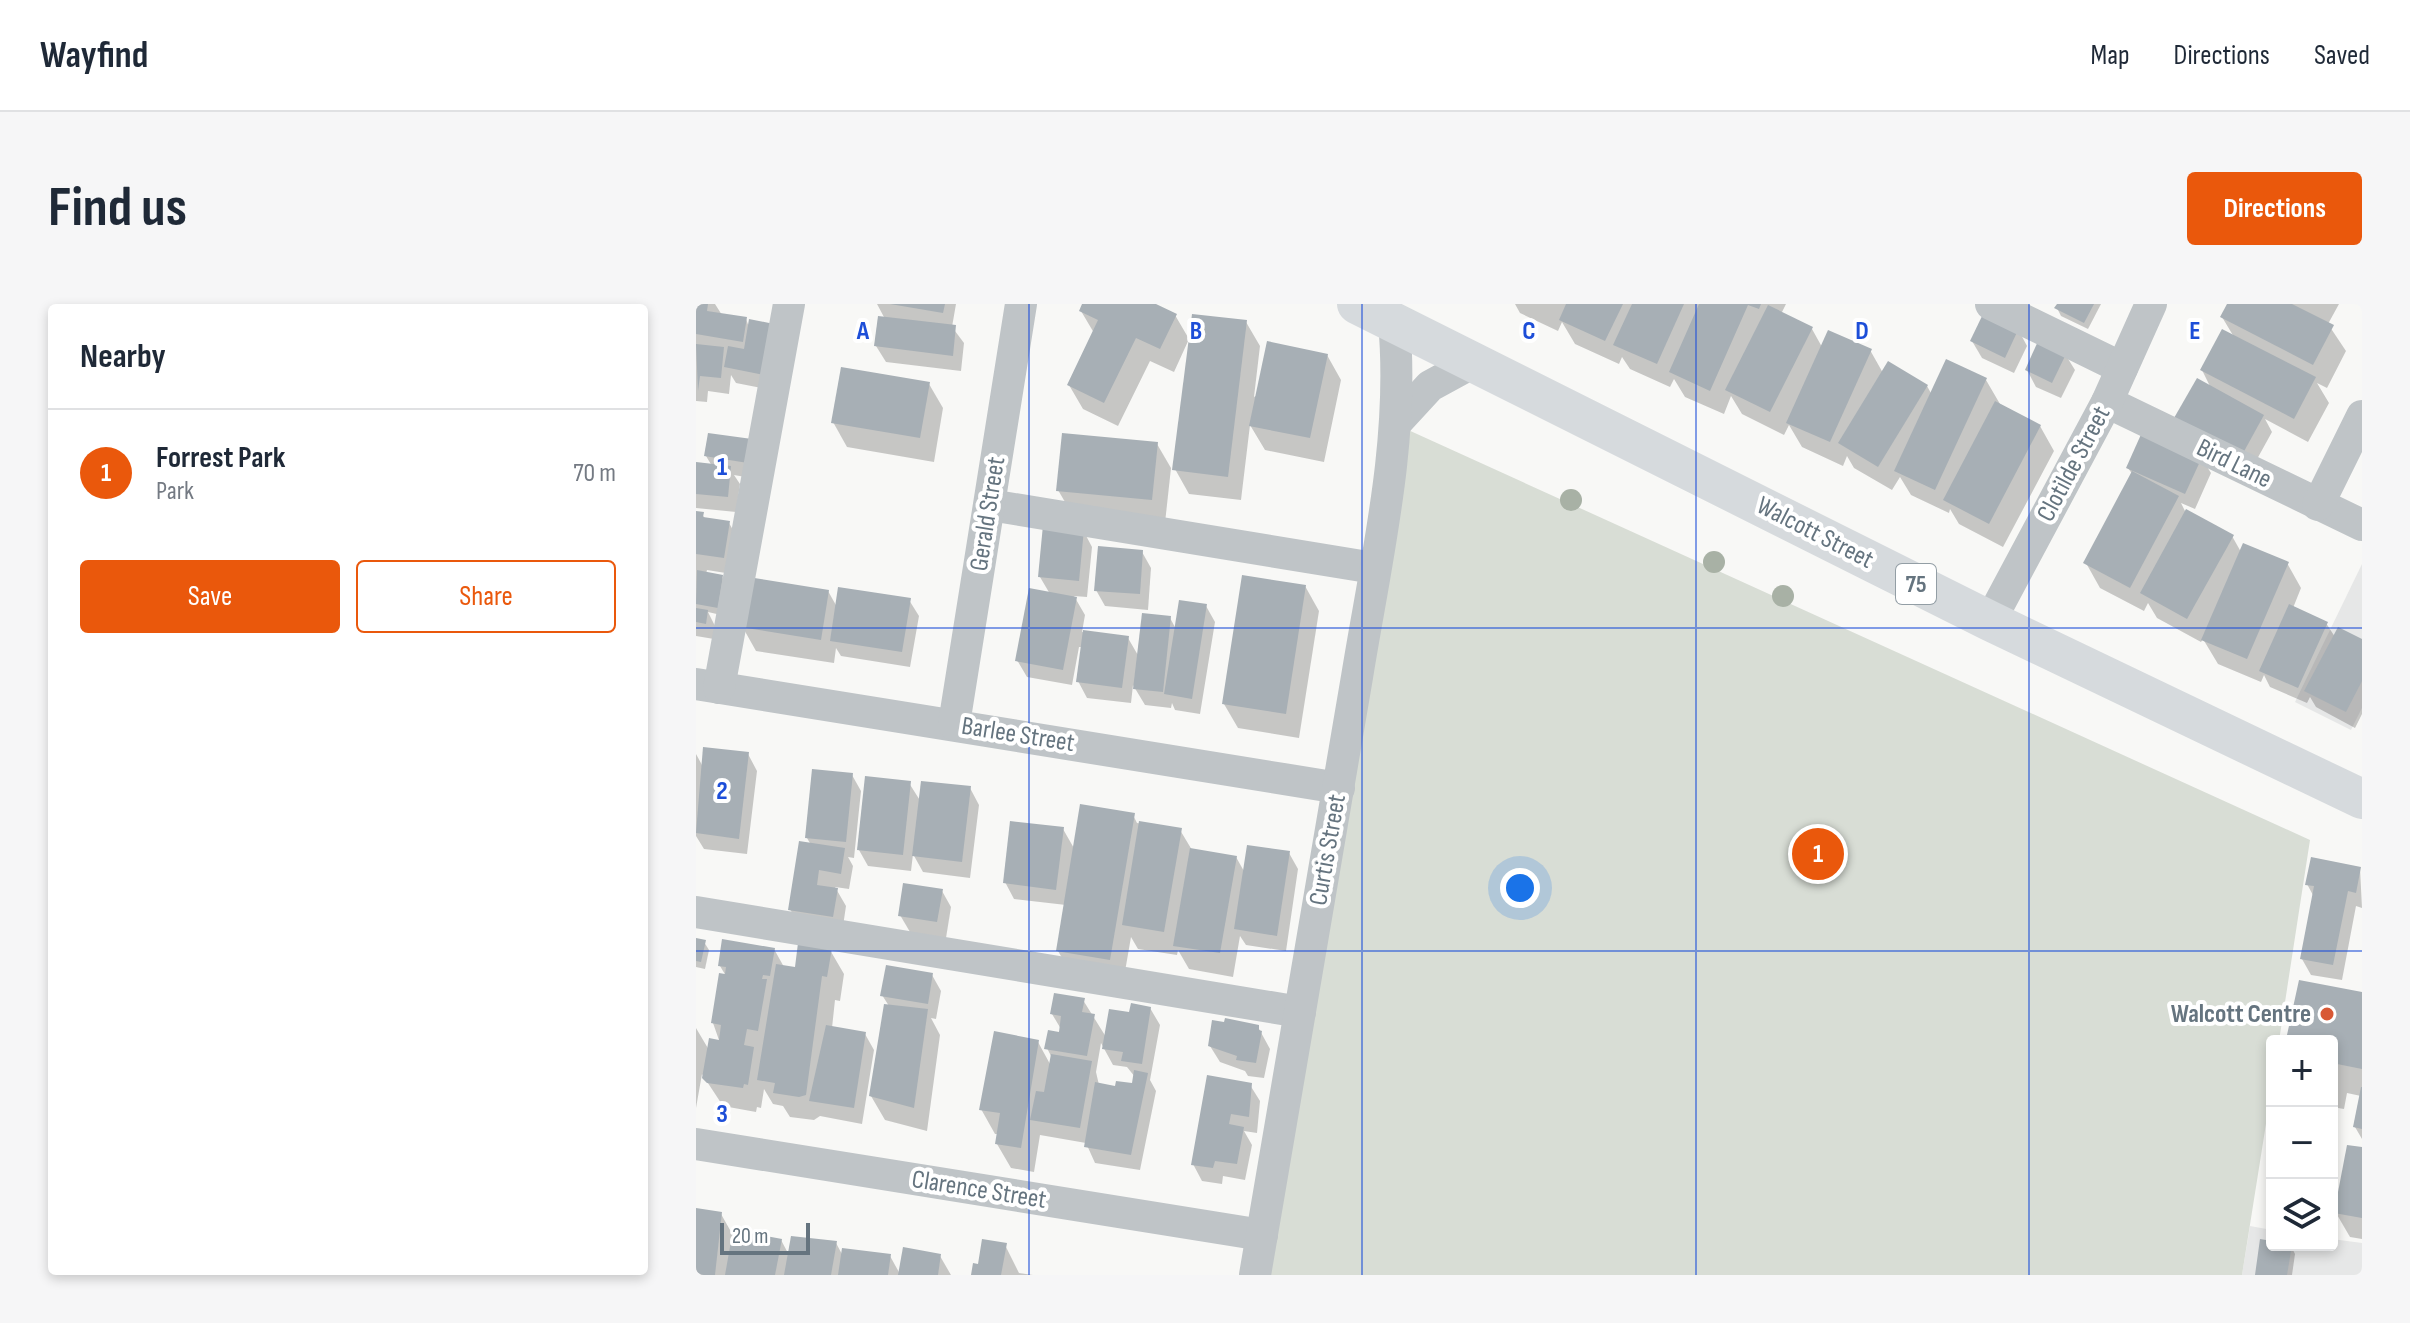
<!DOCTYPE html>
<meta charset="utf-8">
<style>
body{margin:0;font-family:"Sofia Sans Condensed",sans-serif;background:#f6f6f7;color:#1f2937}
.controls{position:absolute;right:24px;bottom:24px;display:grid;overflow:hidden;border-radius:8px;box-shadow:0 4px 12px #0003}
.controls button{width:72px;height:72px;display:grid;place-items:center;padding:0;border:0;border-bottom:2px solid #e0e1e3;background:#fff;color:#1f2937;font:40px sans-serif}
.scale{position:absolute;left:24px;bottom:20px;width:90px;box-sizing:border-box;padding-left:8px;border:4px solid #65747f;border-top:0;font-size:22px;line-height:28px;white-space:nowrap;color:#65747f;-webkit-text-stroke:6px #fff;paint-order:stroke}
.you{position:absolute;left:824px;top:584px;width:28px;height:28px;margin:-20px;border:6px solid #fff;border-radius:50%;background:#1a73e8;box-shadow:0 0 0 12px #1a73e833}
.badge{display:grid;place-items:center;width:52px;height:52px;border-radius:50%;background:#ea580c;color:#fff;font-size:26px;font-weight:700}
.pin{position:absolute;translate:-50% -50%;border:4px solid #fff;box-shadow:0 2px 8px #0006}
.list{margin:0;padding:0;list-style:none}
h2{display:flex;justify-content:space-between;align-items:center;height:104px;margin:0;padding:0 32px;font-size:34px}
h2 small{font-size:26px;font-weight:400;color:#747a83}
.list li{display:grid;grid-template-columns:52px 1fr auto;gap:24px;align-items:center;box-sizing:border-box;height:128px;padding:0 32px;border-top:2px solid #e0e1e3}
.list b{display:block;font-size:30px;white-space:nowrap}
.list p{margin:0;font-size:26px;white-space:nowrap;color:#747a83}
.list em{font-size:26px;font-style:normal;color:#747a83}
.actions{display:flex;gap:16px;padding:24px 32px}
.actions a{flex:1;padding:18px 0;border:2px solid #ea580c;border-radius:8px;text-align:center;font-size:28px;color:#ea580c}
.actions .main{background:#ea580c;color:#fff}
.icon{flex:none;width:44px;height:44px;fill:none;stroke:currentColor;stroke-width:2;stroke-linecap:round;stroke-linejoin:round}
.map{position:relative;flex:none;width:1666px;height:971px;overflow:hidden;border-radius:8px}
header{display:flex;align-items:center;gap:48px;box-sizing:border-box;height:112px;padding:0 40px;background:#fff;border-bottom:2px solid #e0e1e3}
header strong{font-size:38px}
nav{display:flex;gap:44px;margin-inline-start:auto;font-size:28px}
.intro{display:flex;align-items:center;justify-content:space-between;box-sizing:border-box;height:192px;padding:0 48px}
h1{margin:0;font-size:56px}
.button{padding:20px 36px;border-radius:8px;background:#ea580c;color:#fff;font-size:28px;font-weight:700}
main{display:flex;gap:48px;padding:0 48px}
aside{flex:1;background:#fff;border-radius:8px;box-shadow:0 4px 12px #0003}
.map>svg:first-child{display:block}
</style>
<header>
<strong>Wayfind</strong>
<nav><a>Map</a><a>Directions</a><a>Saved</a></nav>
</header>
<div class="intro"><h1>Find us</h1><a class="button">Directions</a></div>
<main>
<aside>
<h2>Nearby<small></small></h2>
<ul class="list">
<li><span class="badge">1</span><div><b>Forrest Park</b><p>Park</p></div><em>70 m</em></li>
</ul>
<div class="actions"><a class="main">Save</a><a>Share</a></div>
</aside>
<div class="map">
<svg width="1666" height="971" viewBox="0 0 1666 971">
<rect width="100%" height="100%" fill="#f8f8f6"/>
<g fill="#e6e7e7">
<polygon points="1666,260 1666,404 1655,426 1599,398"/>
<polygon points="1554,922 1576,926 1576,941 1636,941 1636,935 1666,939 1666,971 1546,971"/>
</g>
<polygon fill="#d8ddd5" points="699,120 1614,536 1583,737 1576,737 1576,782 1546,971 559,971"/>
<g fill="#0003" fill-rule="evenodd">
<polygon points="0,0 19,0 26,11 50,15 76,86 40,79 35,71 33,90 12,87 11,98 0,97"/>
<polygon points="181,0 260,0 256,23 268,39 265,67 190,58 180,42 189,15"/>
<polygon points="389,0 456,0 479,11 493,35 478,68 454,57 422,122 387,105 373,81 398,29 385,7"/>
<polygon points="819,0 1090,0 1085,10 1116,25 1126,43 1174,46 1187,69 1231,82 1236,91 1290,76 1304,100 1344,122 1358,147 1307,243 1263,220 1254,205 1253,209 1215,191 1204,173 1196,186 1158,164 1151,152 1147,162 1106,143 1093,121 1088,131 1046,110 1035,92 1028,110 989,93 978,75 974,83 934,65 926,53 923,60 879,40 866,18 862,27 824,9"/>
<polygon points="1363,0 1405,0 1392,25 1365,12 1361,4"/>
<polygon points="1533,0 1643,0 1632,20 1650,47 1631,84 1621,79 1633,99 1612,138 1569,115 1576,128 1555,166 1506,66 1538,33 1526,13"/>
<polygon points="550,18 564,42 558,93 631,51 645,76 628,158 569,146 554,121 545,196 493,190 479,165"/>
<polygon points="1322,25 1331,42 1318,69 1286,54 1276,37"/>
<polygon points="1369,50 1379,66 1365,94 1340,83 1331,66"/>
<polygon points="233,80 247,104 238,158 151,143 137,118"/>
<polygon points="54,137 61,175 38,171 44,180 40,208 0,204 0,160 16,162 10,152"/>
<polygon points="461,140 475,164 469,219 376,210 362,186"/>
<polygon points="1505,153 1515,169 1499,205 1485,199 1489,207 1536,232 1545,248 1591,259 1605,284 1597,304 1630,319 1639,333 1666,338 1666,410 1659,424 1620,403 1614,393 1611,399 1574,383 1568,371 1565,378 1522,360 1507,335 1505,338 1461,314 1452,299 1448,307 1404,284 1390,259 1437,171 1432,164"/>
<polygon points="0,209 6,210 10,216 33,219 42,235 36,270 11,266 10,270 26,273 30,281 25,311 12,308 20,324 18,335 0,332"/>
<polygon points="387,226 396,243 391,293 378,292 389,311 386,328 432,334 443,353 474,314 480,325 510,302 519,318 504,410 479,406 476,399 475,404 449,401 437,381 435,399 391,394 382,377 387,343 383,343 376,381 331,373 321,356 354,290 344,273"/>
<polygon points="446,248 455,264 452,306 409,302 400,286"/>
<polygon points="609,282 623,307 603,434 542,424 528,400"/>
<polygon points="132,287 141,303 213,296 223,312 214,363 145,352 140,344 138,359 60,347 46,322"/>
<polygon points="0,450 6,461 52,450 61,467 51,550 8,545 0,532"/>
<polygon points="156,471 165,487 158,554 152,553 157,562 153,585 139,583 150,602 146,629 103,622 94,605 115,541 111,534"/>
<polygon points="213,479 225,498 274,484 283,501 274,574 227,568 217,550 215,567 172,562 163,546"/>
<polygon points="437,511 441,519 484,526 496,546 540,553 549,569 593,549 602,565 590,647 550,641 544,632 537,673 493,665 482,646 481,651 442,645 435,633 427,679 376,671 362,647 370,601 318,595 309,578 367,525 379,546"/>
<polygon points="1664,564 1666,604 1660,602 1646,676 1615,671 1606,655 1618,593 1611,580"/>
<polygon points="246,587 255,603 250,634 214,628 204,611"/>
<polygon points="0,636 8,638 13,646 9,665 0,663"/>
<polygon points="78,645 88,663 100,665 134,646 148,670 144,697 139,696 136,724 169,730 178,746 166,820 124,812 118,816 94,813 87,802 77,800 68,785 65,804 61,803 60,808 27,802 6,770 0,804 0,724 13,746 24,739 17,719 30,672 24,662"/>
<polygon points="236,671 245,687 240,715 235,714 244,731 231,827 189,816 175,792 193,702 186,691"/>
<polygon points="1666,690 1666,835 1659,823 1665,792 1651,789 1648,805 1636,803 1636,737 1597,737 1594,731"/>
<path d="M387,696L410,733L435,710L454,704L464,721L454,776L460,787L444,866L399,859L390,839L344,831L338,868L315,864L301,840L303,830H299L285,805L342,738L354,760L356,754L351,744L365,725L356,710ZM405,739L417,761L431,763L439,773L437,781L421,784L403,781L400,768Z"/>
<polygon points="562,723 574,745 568,774 552,772 549,767 524,758 514,742"/>
<polygon points="554,781 564,797 561,829 548,827 556,841 549,876 527,872 526,880 506,877 497,860"/>
<polygon points="1666,845 1666,935 1654,933 1640,909"/>
<polygon points="0,906 25,910 38,933 85,936 93,951 140,939 147,952 194,952 204,970 244,952 255,971 0,971"/>
<polygon points="1576,939 1595,942 1599,950 1596,971 1561,971"/>
<polygon points="309,941 323,969 337,971 277,971"/>
</g>
<g fill="#a7afb5">
<polygon points="0,0 12,0 11,7 51,13 47,38 0,30"/>
<polygon points="194,0 249,0 247,9"/>
<polygon points="386,0 460,0 481,10 464,45 440,34 408,99 371,81 402,16 383,7"/>
<polygon points="870,0 927,0 909,37 863,16"/>
<polygon points="936,0 988,0 961,60 917,41"/>
<polygon points="1003,0 1065,0 1063,5 1052,1 1014,87 973,68"/>
<polygon points="1361,0 1398,0 1388,19 1358,4"/>
<polygon points="1531,0 1596,0 1638,21 1617,61 1524,13"/>
<polygon points="1072,1 1117,23 1074,108 1029,86"/>
<polygon points="1288,8 1323,24 1309,54 1274,37"/>
<polygon points="496,10 551,16 532,173 476,166"/>
<polygon points="182,12 260,21 257,52 178,42"/>
<polygon points="53,15 78,20 68,71 28,63 32,42 48,45"/>
<polygon points="1526,25 1620,73 1598,115 1504,66"/>
<polygon points="1132,26 1176,45 1134,138 1090,119"/>
<polygon points="1343,35 1371,48 1356,79 1329,66"/>
<polygon points="571,37 632,50 614,134 553,122"/>
<polygon points="0,40 28,43 25,74 4,72 2,87"/>
<polygon points="1250,55 1291,74 1239,186 1198,167"/>
<polygon points="1192,57 1232,81 1182,163 1142,139"/>
<polygon points="145,63 234,78 224,134 135,119"/>
<polygon points="1501,74 1568,111 1546,151 1478,114"/>
<polygon points="1299,97 1345,121 1293,220 1247,196"/>
<polygon points="1447,126 1507,151 1489,190 1430,164"/>
<polygon points="12,129 56,135 52,159 8,152"/>
<polygon points="366,129 462,138 456,196 360,187"/>
<polygon points="0,158 35,162 32,193 0,190"/>
<polygon points="1436,167 1483,192 1434,284 1387,259"/>
<polygon points="1490,205 1538,231 1491,315 1444,289"/>
<polygon points="0,207 8,208 7,213 34,217 28,254 0,250"/>
<polygon points="347,221 388,225 383,277 342,273"/>
<polygon points="1547,239 1593,258 1551,355 1505,336"/>
<polygon points="402,242 447,246 444,290 398,287"/>
<polygon points="1,266 27,271 22,304 0,300"/>
<polygon points="546,271 610,281 590,410 526,400"/>
<polygon points="52,273 133,286 125,336 44,323"/>
<polygon points="142,283 215,294 206,348 134,337"/>
<polygon points="333,284 381,293 367,366 319,357"/>
<polygon points="483,296 511,300 496,395 468,390"/>
<polygon points="1593,300 1632,318 1602,384 1563,367"/>
<polygon points="0,304 12,306 10,320 0,318"/>
<polygon points="446,309 475,312 467,388 437,385"/>
<polygon points="1642,323 1666,335 1666,377 1650,408 1608,387"/>
<polygon points="387,326 433,332 426,384 380,378"/>
<polygon points="7,443 53,448 43,535 0,529"/>
<polygon points="116,465 157,469 150,538 109,534"/>
<polygon points="169,472 215,477 207,551 161,546"/>
<polygon points="225,477 275,482 266,558 216,552"/>
<polygon points="384,500 439,509 414,656 360,647"/>
<polygon points="314,517 368,523 360,586 307,579"/>
<polygon points="443,517 486,524 468,628 426,621"/>
<polygon points="103,537 149,544 145,570 123,566 121,581 142,584 137,613 92,606"/>
<polygon points="551,541 594,547 581,632 538,625"/>
<polygon points="494,544 541,552 524,649 477,642"/>
<polygon points="1615,553 1665,563 1660,589 1652,587 1637,661 1604,655 1618,582 1609,581"/>
<polygon points="207,579 247,585 241,618 202,612"/>
<polygon points="0,634 10,636 5,658 0,657"/>
<polygon points="26,635 79,644 74,672 67,671 66,675 71,675 62,727 51,725 48,741 58,743 52,781 48,780 47,784 11,779 6,774 13,734 23,736 25,721 15,719 23,669 29,670 30,663 22,662"/>
<polygon points="102,639 136,644 131,673 126,672 110,791 103,793 77,789 79,779 61,776 80,660 99,663"/>
<polygon points="190,661 237,669 232,700 184,692"/>
<polygon points="1603,676 1666,688 1666,765 1636,759 1636,737 1613,737 1591,731"/>
<polygon points="358,689 389,694 386,708 399,710 391,752 348,745 352,726 363,728 365,712 354,710"/>
<polygon points="435,699 455,703 446,760 425,757 427,748 406,745 413,705 433,708"/>
<polygon points="188,700 232,705 218,804 173,792"/>
<polygon points="529,714 563,721 563,726 566,727 560,759 540,756 541,752 512,742 516,716 528,718"/>
<polygon points="130,721 170,728 158,804 113,797"/>
<polygon points="298,727 343,736 325,844 299,840 304,809 283,806"/>
<polygon points="355,750 396,757 384,824 334,816 340,787 348,788"/>
<polygon points="438,766 452,769 435,851 388,843 399,778 419,782 420,777 436,779"/>
<polygon points="511,771 556,779 553,813 535,810 533,820 548,823 541,860 519,857 517,864 495,861"/>
<polygon points="1665,783 1666,783 1666,825 1657,823"/>
<polygon points="1651,841 1666,843 1666,914 1638,909"/>
<polygon points="0,904 26,908 19,971 0,971"/>
<polygon points="37,926 86,935 79,971 29,971"/>
<polygon points="95,932 141,937 135,971 88,971"/>
<polygon points="286,935 311,939 305,971 275,971 277,959 282,960"/>
<polygon points="1564,935 1576,937 1576,941 1596,941 1591,971 1559,971"/>
<polygon points="207,943 245,950 242,971 202,971"/>
<polygon points="146,944 195,950 192,971 142,971"/>
</g>
<g fill="none" stroke-linecap="round" stroke-linejoin="round">
<g stroke="#bfc4c7" stroke-width="32">
<polyline points="1295,0 1426,64"/>
<polyline points="1411,98 1666,221"/>
<polyline points="699,120 734,82 778,58"/>
<polyline points="294,201 678,264"/>
<polyline points="1622,201 1666,112"/>
<polyline points="1294,317 1411,98 1455,0"/>
<polyline points="0,380 643,484"/>
<polyline points="23,384 93,0"/>
<polyline points="258,420 325,0"/>
<polyline points="0,608 604,708"/>
<polyline points="0,840 566,931"/>
<path d="M559,971C593,771 628,572 661,373C680,256 709,136 698,18"/>
</g>
<polyline stroke="#d6dadd" stroke-width="40" points="661,0 1294,317 1666,495"/>
</g>
<g fill="#a8b1a5">
<circle cx="875" cy="196" r="11"/>
<circle cx="1018" cy="258" r="11"/>
<circle cx="1087" cy="292" r="11"/>
</g>
<path fill="none" stroke="#1d4ed8" stroke-width="2" stroke-opacity="0.55" d="M333,0V971M666,0V971M1000,0V971M1333,0V971M0,324H1666M0,647H1666"/>
<circle fill="#d85835" stroke="#fff" stroke-width="3" cx="1631" cy="710" r="8"/>
<g text-anchor="middle" dominant-baseline="central" stroke-width="8" stroke-linejoin="round" paint-order="stroke">
<rect fill="#fff" stroke="#939ea5" stroke-width="2" x="1200" y="260" width="40" height="40" rx="6"/>
<g font-size="24" font-weight="bold" fill="#65747f">
<text x="1220" y="280">75</text>
</g>
<g font-size="26" fill="#65747f" stroke="#fff">
<text transform="translate(1378 160) rotate(-62)">Clotilde Street</text>
<text transform="translate(1538 160) rotate(26)">Bird Lane</text>
<text transform="translate(292 210) rotate(-81)">Gerald Street</text>
<text transform="translate(1119 229) rotate(27)">Walcott Street</text>
<text transform="translate(322 431) rotate(9)">Barlee Street</text>
<text transform="translate(632 546) rotate(-80)">Curtis Street</text>
<text transform="translate(283 886) rotate(9)">Clarence Street</text>
</g>
<g font-size="26" font-weight="bold" fill="#65747f" stroke="#fff" text-anchor="end">
<text x="1615" y="710">Walcott Centre</text>
</g>
</g>
<g font-size="26" text-anchor="middle" font-weight="bold" fill="#1d4ed8" stroke="#fff" stroke-width="8" stroke-linejoin="round" paint-order="stroke">
<text x="167" y="35">A</text>
<text x="500" y="35">B</text>
<text x="833" y="35">C</text>
<text x="1166" y="35">D</text>
<text x="1499" y="35">E</text>
<text x="26" y="171">1</text>
<text x="26" y="495">2</text>
<text x="26" y="818">3</text>
</g>
</svg>
<div class="controls">
<button>+</button>
<button>−</button>
<button><svg class="icon" aria-label="layers" viewBox="0 0 24 24"><path d="M12 4l9 5-9 5-9-5zM3 14l9 5 9-5"/></svg></button>
</div>
<div class="scale">20 m</div>
<div class="you"></div>
<div class="pin badge" style="left:1122px;top:550px">1</div>
</div>
</main>
